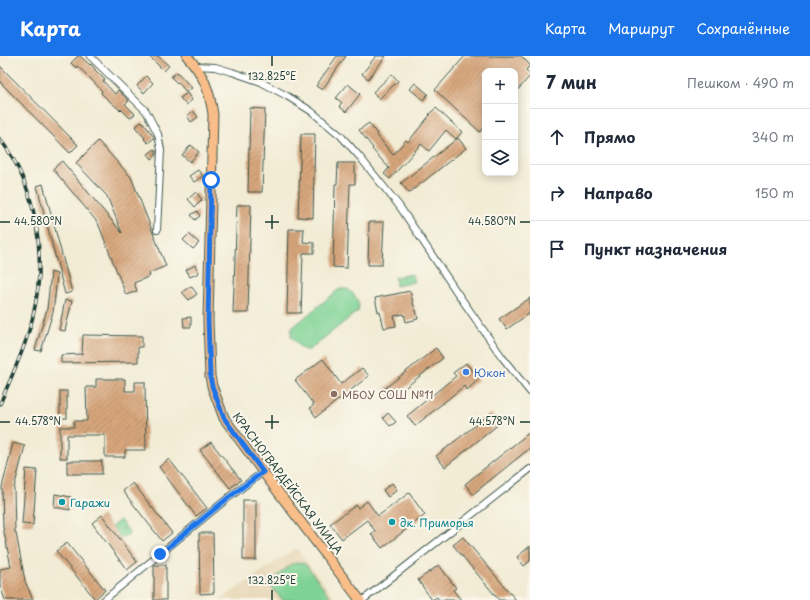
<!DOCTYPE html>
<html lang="ru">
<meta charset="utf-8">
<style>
body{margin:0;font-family:"Playpen Sans",sans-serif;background:#f6f6f7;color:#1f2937}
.controls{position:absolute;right:12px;top:12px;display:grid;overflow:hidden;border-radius:8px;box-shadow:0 2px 10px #0003}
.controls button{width:36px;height:36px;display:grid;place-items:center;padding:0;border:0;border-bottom:1px solid #e0e1e3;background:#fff;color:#1f2937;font:20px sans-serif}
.stop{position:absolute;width:12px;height:12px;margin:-9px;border:3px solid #1a73e8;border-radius:50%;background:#fff}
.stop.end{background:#1a73e8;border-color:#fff;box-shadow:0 1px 4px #0008}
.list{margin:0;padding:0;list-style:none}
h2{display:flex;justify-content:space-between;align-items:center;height:52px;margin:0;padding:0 16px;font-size:17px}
h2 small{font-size:13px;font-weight:400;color:#747a83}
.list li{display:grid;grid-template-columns:26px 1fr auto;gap:12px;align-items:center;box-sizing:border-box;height:56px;padding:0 16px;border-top:1px solid #e0e1e3}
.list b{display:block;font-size:15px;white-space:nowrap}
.list em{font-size:13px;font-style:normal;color:#747a83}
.icon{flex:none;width:22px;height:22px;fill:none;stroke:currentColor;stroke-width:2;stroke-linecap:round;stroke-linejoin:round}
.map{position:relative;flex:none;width:530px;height:544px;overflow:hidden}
header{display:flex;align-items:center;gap:24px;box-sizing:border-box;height:56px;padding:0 20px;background:#1a73e8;color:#fff}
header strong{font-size:19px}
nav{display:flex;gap:22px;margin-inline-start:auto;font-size:14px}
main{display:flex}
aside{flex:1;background:#fff}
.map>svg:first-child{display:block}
</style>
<header>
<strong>Карта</strong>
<nav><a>Карта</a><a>Маршрут</a><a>Сохранённые</a></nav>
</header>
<main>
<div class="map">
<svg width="530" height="544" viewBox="0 0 530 544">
<defs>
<pattern id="park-crowns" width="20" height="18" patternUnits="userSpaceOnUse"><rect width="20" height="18" fill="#7ed295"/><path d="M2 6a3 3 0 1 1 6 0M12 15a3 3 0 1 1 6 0" fill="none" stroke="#67ac7a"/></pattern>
<pattern id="building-hatch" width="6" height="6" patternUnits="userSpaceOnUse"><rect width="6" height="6" fill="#d7a67c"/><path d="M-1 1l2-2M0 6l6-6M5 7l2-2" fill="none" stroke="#ae8866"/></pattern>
</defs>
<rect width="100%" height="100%" fill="#fbf7ec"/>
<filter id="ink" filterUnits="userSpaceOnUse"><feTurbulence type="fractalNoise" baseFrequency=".025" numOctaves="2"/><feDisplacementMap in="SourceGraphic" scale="8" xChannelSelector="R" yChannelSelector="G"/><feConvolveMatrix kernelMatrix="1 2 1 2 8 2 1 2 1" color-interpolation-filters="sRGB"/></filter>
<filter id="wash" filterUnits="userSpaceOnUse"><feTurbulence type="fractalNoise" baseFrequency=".012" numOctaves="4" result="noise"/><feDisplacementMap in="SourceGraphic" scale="16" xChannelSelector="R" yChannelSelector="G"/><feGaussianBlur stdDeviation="0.9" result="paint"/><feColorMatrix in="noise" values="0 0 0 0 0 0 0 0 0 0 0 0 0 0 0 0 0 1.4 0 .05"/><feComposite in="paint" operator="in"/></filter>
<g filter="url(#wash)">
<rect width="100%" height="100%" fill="#f2ecd5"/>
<polygon fill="#e8d9ba" points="296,492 337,544 220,544"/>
<g fill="#7ed295" stroke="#4e8864">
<path d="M341,233H348C355,239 361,246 358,255L309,294H305L301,292L291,280V275L293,271L338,234Z"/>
<polygon points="296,507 303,507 306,509 333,544 282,544 272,531 273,524 291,508"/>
</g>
<g fill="url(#park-crowns)" stroke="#4e8864">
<polygon points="412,218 414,226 396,230 395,221"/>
<polygon points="120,464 130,477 121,483 112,470"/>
</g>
<g id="blocks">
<g fill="url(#building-hatch)">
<polygon points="78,0 80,0 90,9 91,8 95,13 95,14 105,24 103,25 115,38 118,34 129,45 125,48 135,58 130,62 121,53 120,54 106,42 101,37 102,35 88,20 77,10 76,12 71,7"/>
<polygon points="149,0 158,0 169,10 164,15"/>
<polygon points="337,0 346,0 322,34 316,30"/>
<polygon points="376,0 386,0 368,23 362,18"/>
<polygon points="465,0 521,0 530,9 526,14 530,18 530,20 515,37 515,15 485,15 485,70 480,76 435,34"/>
<polygon points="0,10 78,89 70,97 0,26"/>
<polygon points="177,16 192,32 186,36 178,26 177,27 171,21"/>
<polygon points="392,18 398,25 379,43 373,36"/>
<polygon points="146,20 153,27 144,37 137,30"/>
<polygon points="415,27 428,38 423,44 410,33"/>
<polygon points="348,28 360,38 346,56 339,50 342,47 336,42"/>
<polygon points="187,37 192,44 186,49 180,42"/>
<polygon points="250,52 265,53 262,136 248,136"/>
<polygon points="436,52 462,76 456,83 446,74 429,95 421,88 390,123 384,118 389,112 372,93 373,92 359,74 369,67 377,78 376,78 393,99 406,84 408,86 430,59 429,58"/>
<polygon points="193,55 198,61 191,66 187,60"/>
<polygon points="142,65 154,81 154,82 148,87 144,83 145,82 135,71"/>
<polygon points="301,78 315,78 313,162 298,161"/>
<polygon points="458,82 466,92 409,137 401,127"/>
<polygon points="98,85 131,121 166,210 149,217 150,220 134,227 137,235 126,239 98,167 53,113 62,105 122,177 107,140 76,107"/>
<polygon points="191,89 199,96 190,106 182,99"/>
<polygon points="155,93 156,95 156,99 152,103 148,98"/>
<polygon points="338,107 355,107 355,128 350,128 347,212 333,211 335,128 337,128"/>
<polygon points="198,114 203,120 194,126 189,120"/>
<polygon points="43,128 72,236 65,238 37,130"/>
<polygon points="196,136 202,144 195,151 188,143"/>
<polygon points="237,149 251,149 248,257 233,257"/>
<polygon points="197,155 200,160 195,164 191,159"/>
<polygon points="369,166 384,166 382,209 368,209"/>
<polygon points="289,173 304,173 303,186 314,187 314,197 303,197 301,257 287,257"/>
<polygon points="189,178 199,187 193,193 183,184"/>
<polygon points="195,209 199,217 190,221 186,214"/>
<polygon points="51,216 57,218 55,241 54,241 55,241 53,256 41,295 35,294 47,253"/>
<polygon points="191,230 197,238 189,244 182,236"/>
<polygon points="410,235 415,254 416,254 418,263 406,266 404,258 394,260 396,270 384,272 380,256 378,256 375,242"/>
<polygon points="530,242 530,257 507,273 499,263"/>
<polygon points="65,244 72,245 65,275 59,274"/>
<polygon points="191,261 191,271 184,271 183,262"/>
<polygon points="83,279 142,280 142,291 138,291 138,306 61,307 61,299 82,298"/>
<polygon points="436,292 443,302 392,342 384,333"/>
<polygon points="323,303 341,328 362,312 369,320 316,361 310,352 314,349 295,324"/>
<polygon points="466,307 479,323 467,334 464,330 415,370 407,360 456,320 453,317"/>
<polygon points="96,323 125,323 125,335 135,335 135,326 145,326 146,394 125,394 125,401 105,401 105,379 67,379 67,402 60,402 60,371 74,371 74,365 87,365 86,331 96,331"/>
<rect x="60" y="335" width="7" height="27"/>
<polygon points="388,357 396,366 390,370 383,362"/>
<polygon points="491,357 499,368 445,411 436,400"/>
<polygon points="530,376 530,392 473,438 465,428"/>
<polygon points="211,386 241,424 230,432 200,394"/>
<polygon points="13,387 25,390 14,432 15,477 16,477 25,525 33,544 5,544 0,530 0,513 11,511 3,471 2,431"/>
<polygon points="169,403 207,452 196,460 159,411"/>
<rect x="67" y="405" width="35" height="13"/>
<polygon points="26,413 37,414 33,469 22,468"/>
<polygon points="133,427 172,477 162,485 123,435"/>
<polygon points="392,427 397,434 388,441 383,434"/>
<polygon points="409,437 425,459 382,492 371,478 375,475 367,464 342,483 330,468 356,449 358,452 367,445 378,460"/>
<polygon points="55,438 71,441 70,454 54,451"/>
<rect x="243" y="444" width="13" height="60"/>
<polygon points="102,459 137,506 127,514 92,467"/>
<polygon points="199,477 213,477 214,537 200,538"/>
<polygon points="463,481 516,544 499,544 453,489"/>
<polygon points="67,487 105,534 95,543 56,495"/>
<polygon points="530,490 530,505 524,510 517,501"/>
<rect x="154" y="509" width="12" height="35"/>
<polygon points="439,509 456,532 453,534 461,544 439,544 437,541 432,544 418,524"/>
</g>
</g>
</g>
<g filter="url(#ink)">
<use href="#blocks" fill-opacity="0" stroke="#3f574c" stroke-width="1"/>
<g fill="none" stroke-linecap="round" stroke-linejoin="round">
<g stroke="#3f574c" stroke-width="8">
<g id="street">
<polyline points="90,0 146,55 158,78 161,94 157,174"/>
<polyline points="196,10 215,11 232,16 261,26 287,40 311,55 341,80 359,100 400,151 456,235 502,301 530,336"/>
<polyline points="104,544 228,442 263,416"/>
<polyline points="363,544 530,413"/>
</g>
</g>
<g stroke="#3f574c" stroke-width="11">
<path id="primary" d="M187,0C204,19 209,33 213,58L208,264L210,320L212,330L224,362L263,416L360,544"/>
</g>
<use href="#street" stroke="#fff" stroke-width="6"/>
<use href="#primary" stroke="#f8bd89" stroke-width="9"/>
<g stroke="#1f3d34" stroke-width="3.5">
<path id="rail" d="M0,83C38,133 47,200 33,260C26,290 12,319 0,348"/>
</g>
<use href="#rail" stroke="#fbf7ec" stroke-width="2" stroke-dasharray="6" stroke-linecap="butt"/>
</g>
</g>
<g fill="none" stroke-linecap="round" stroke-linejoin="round" filter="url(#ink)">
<polyline stroke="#1a73e8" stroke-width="5" points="160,498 228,442 263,416 224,362 212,330 210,320 208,264 211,124"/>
</g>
<path fill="none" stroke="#1f3d34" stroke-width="1.5" d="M272,0V10M272,159V173M0,166H10M265,166H279M520,166H530M272,359V373M0,366H10M265,366H279M520,366H530M272,534V544"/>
<circle fill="#3f7fe0" stroke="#fbf7ec" stroke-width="1.5" cx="466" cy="316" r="4"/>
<circle fill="#8d6e63" stroke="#fbf7ec" stroke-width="1.5" cx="334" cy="338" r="4"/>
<g fill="#0f9aa8" stroke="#fbf7ec" stroke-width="1.5">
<circle cx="62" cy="446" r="4"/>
<circle cx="392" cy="466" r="4"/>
</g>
<g text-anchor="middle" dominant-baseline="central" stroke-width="4" stroke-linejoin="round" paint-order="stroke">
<g font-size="11" fill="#366cbe" stroke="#fbf7ec" text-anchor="start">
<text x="474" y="316">Юкон</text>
</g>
<g font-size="11" fill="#785e54" stroke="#fbf7ec" text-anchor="start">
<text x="342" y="338">МБОУ СОШ №11</text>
</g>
<g font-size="11" fill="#1f3d34" stroke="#fbf7ec">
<text transform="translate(288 427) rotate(53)">КРАСНОГВАРДЕЙСКАЯ УЛИЦА</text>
</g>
<g font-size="11" fill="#0d838f" stroke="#fbf7ec" text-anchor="start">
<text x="70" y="446">Гаражи</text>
<text x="400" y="466">дк. Приморья</text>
</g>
</g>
<g font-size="10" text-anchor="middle" fill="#1f3d34" stroke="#fbf7ec" stroke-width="4" stroke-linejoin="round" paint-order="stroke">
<text x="272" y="24">132.825°E</text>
<text x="38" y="169">44.580°N</text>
<text x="492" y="169">44.580°N</text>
<text x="38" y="369">44.578°N</text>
<text x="492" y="369">44.578°N</text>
<text x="272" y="528">132.825°E</text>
</g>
</svg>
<div class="controls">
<button>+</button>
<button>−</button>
<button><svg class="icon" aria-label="layers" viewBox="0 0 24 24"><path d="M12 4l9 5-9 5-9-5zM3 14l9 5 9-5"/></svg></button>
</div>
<div class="stop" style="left:211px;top:124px"></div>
<div class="stop end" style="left:160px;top:498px"></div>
</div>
<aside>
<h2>7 мин<small>Пешком · 490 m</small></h2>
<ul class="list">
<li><svg class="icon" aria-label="ahead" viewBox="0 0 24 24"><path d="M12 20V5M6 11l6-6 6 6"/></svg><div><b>Прямо</b></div><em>340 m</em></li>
<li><svg class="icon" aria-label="right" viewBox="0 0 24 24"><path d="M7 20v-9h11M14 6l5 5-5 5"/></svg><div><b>Направо</b></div><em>150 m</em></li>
<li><svg class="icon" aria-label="arrive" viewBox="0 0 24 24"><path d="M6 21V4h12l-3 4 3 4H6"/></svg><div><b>Пункт назначения</b></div></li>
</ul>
</aside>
</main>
